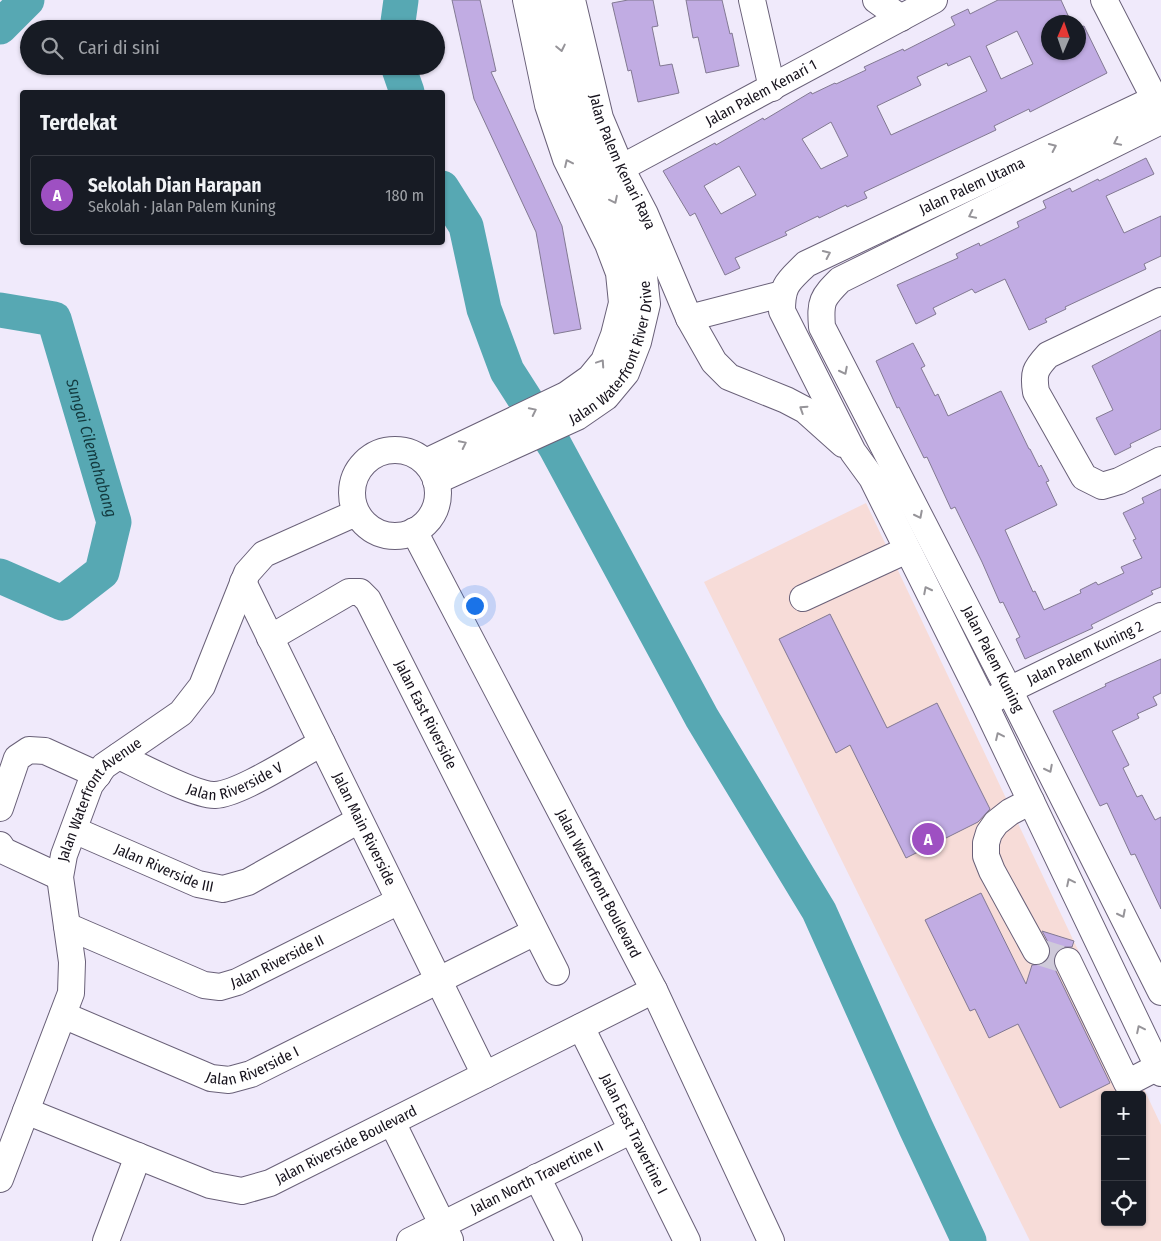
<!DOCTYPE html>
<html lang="id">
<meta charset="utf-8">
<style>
body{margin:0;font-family:"Fira Sans Condensed",sans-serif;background:#242831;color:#f1f3f6}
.controls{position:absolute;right:15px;bottom:15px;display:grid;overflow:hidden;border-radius:5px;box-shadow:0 1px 4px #0004}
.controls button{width:45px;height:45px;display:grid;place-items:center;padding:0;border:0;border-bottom:1px solid #363941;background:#171b24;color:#f1f3f6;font:25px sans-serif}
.compass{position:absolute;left:1041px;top:15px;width:45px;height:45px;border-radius:50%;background:#171b24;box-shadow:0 1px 4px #0004;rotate:2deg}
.you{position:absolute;left:474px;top:605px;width:18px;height:18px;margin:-12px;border:4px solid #fff;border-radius:50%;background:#1a73e8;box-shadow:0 0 0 8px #1a73e833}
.badge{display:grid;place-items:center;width:32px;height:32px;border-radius:50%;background:#9e50c2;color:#fff;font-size:16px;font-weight:700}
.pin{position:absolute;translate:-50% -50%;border:2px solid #fff;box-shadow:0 1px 5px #0006}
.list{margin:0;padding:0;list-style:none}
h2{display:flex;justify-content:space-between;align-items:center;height:65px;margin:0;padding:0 20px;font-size:21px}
h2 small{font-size:16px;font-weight:400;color:#9ea1a6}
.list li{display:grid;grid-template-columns:32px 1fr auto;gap:15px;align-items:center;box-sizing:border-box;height:80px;margin:0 10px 10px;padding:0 10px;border:1px solid #363941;border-radius:5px}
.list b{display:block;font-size:19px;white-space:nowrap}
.list p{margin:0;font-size:16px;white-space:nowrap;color:#9ea1a6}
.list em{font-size:16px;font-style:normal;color:#9ea1a6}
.icon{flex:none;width:28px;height:28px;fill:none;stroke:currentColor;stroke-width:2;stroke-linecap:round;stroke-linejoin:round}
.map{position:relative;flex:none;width:1161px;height:1241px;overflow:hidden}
.search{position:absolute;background:#171b24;box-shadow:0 1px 4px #0004;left:20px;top:20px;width:425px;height:55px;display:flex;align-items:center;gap:12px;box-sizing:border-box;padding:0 18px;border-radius:28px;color:#9ea1a6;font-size:19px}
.panel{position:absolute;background:#171b24;box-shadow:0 1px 4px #0004;left:20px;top:90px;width:425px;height:155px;border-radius:5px}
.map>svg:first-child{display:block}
</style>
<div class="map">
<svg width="1161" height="1241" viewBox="0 0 1161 1241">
<rect width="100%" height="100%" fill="#f0eafb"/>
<path fill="#f7dcd8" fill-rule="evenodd" d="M866,503L1161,1125V1241H1030L704,582ZM1105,1095H1142V1222H1105Z"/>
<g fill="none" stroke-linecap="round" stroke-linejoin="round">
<g stroke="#57a8b3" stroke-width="35">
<polyline points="0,27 27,0"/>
<polyline points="397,29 401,0"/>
<polyline points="398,66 407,92"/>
<polyline points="442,188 466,226 484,309 507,371 555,446 702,718 819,911 916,1128 969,1241"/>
<path id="s1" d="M0,310L54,319L114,522L102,572L62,603L0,576"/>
</g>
</g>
<g fill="#c1ace3" stroke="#827992" fill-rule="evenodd">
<polygon points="452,0 480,0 496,71 491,72 562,226 581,329 554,334 536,232 474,99"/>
<polygon points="628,0 653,0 658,26 652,27 660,66 672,64 679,93 638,102 631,70 628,71 612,3"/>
<polygon points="686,0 722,0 730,34 732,33 739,66 706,73 698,37 693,38"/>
<path d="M998,0H1061L1071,22H1048V52H1078V28L1084,26L1107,73L1030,112L1029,109L994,126L996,130L864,192L867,198L847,207L846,205L819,218L818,216L785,232L787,235L735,258L740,268L725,275L695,213L690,216L663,171L715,143L716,145L763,118L764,120L811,92L812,94L835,83L836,84L866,70L864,67L903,49L904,51L955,25L951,17L968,9L970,14ZM1017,31L1033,64L1001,79L986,46ZM970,56L987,91L891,135L877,106L921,85L917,77L947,63L948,66ZM831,122L848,156L821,169L802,139ZM739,166L756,195L721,214L704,186Z"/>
<polygon points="1146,158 1154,174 1106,196 1124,233 1161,216 1161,256 1144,264 1146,269 1065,307 1066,309 1045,319 1047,322 1029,330 1005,279 975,293 972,289 933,308 936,314 916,324 897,285 958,258 956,254 979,243 980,246 1019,227 1017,222 1046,208 1043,201 1070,188 1072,192 1098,179 1099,181"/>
<polygon points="1161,330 1161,429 1130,444 1131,447 1115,455 1096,418 1113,410 1092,366"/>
<polygon points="913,343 925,366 921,368 935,396 938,394 948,416 1001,391 1029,449 1030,449 1039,467 1041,465 1049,481 1046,482 1057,505 1005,530 1033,592 1035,591 1044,610 1081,593 1080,590 1096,582 1098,585 1124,573 1121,567 1142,558 1133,540 1136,539 1123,513 1144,503 1142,498 1161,489 1161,587 1151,591 1153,594 1091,625 1093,628 1025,659 1016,639 1020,637 1003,602 1000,603 982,562 955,507 951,509 927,457 924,458 899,407 897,408 876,361"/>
<polygon points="830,614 887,728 937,703 990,809 978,822 906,858 850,745 836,753 779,639"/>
<polygon points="1161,659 1161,693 1153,697 1157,705 1137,714 1139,718 1112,731 1129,765 1123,768 1137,797 1142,795 1155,820 1161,817 1161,909 1135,854 1131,855 1107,803 1100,806 1053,711 1106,686 1105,684"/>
<polygon points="981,893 1026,984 1032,965 1043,964 1049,958 1051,952 1049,944 1042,931 1074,941 1072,947 1062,947 1056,952 1053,959 1054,967 1110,1083 1060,1108 1018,1024 989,1038 975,1009 970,1011 925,920"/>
</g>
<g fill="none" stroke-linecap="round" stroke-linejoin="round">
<polyline stroke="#cfcada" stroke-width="26" stroke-dasharray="26 13" stroke-linecap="butt" points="1036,951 1068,961"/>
<g stroke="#696078" stroke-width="28">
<g id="minor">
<path id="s2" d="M572,0L600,118L621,168L645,214L689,318L714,362L729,377L786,400L805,410L843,444"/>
<polyline points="752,0 772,88"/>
<polyline points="876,0 901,18"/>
<polyline points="1104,0 1161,111"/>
<path d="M1161,96L806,264C788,282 782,284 782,311L853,452L872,478L985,705L1161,1073"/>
<path id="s3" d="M1161,121L840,280C822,298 820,301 822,327L1009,690L1161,992"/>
<path id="s4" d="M621,168L934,0"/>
<path d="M1161,301L1048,355C1035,369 1033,373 1036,392L1084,477L1102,486L1119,481L1161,460"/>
<polyline points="689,318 782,294"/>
<circle cx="395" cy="493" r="43"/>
<polyline points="426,462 566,395 590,378 604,361 614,335 622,303 619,273 608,244 566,159 548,105 526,0"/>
<path id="s5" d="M436,481L577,417L606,397L626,373L638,342L647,304L643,267L631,235L589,149L572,98L551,0"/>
<path id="s6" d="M414,531L654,990L771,1241"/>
<path id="s7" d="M243,582L485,1075"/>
<polyline points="803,598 907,550"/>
<path id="s8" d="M270,638L349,592H360L368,600L556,972"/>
<path id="s9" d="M994,699L1009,690L1161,616"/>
<path id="s10" d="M119,756C138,765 196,796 215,795C240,794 297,756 322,743"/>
<polyline points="1031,801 1010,812 996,823 989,833 986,843 986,856 992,871 1036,951"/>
<polyline points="0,808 17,758 29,750 45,751 98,775"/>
<path id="s11" d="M74,830L198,884L223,889L248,882L359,820"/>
<polyline points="0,845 4,851 60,877"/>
<path id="s12" d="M67,926L204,985L220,987L237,982L399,901"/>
<polyline points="1068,961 1127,1083 1158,1067"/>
<path id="s13" d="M63,1015L211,1078L229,1080L251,1074L535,932"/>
<path id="s14" d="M581,1027L687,1241"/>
<path id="s15" d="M26,1111L210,1185L242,1191L270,1183L654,990"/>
<polyline points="392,1122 450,1240"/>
<polyline points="537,1177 569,1241"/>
<path id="s16" d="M0,1179L71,993L72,962L60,877L64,855L90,785L104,766L181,713L202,686L247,573L264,554L356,513"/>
<polyline points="106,1241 138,1156"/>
<path id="s17" d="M410,1241L632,1130"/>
</g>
</g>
<use href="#minor" stroke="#fff" stroke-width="26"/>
</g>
<defs><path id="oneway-chevron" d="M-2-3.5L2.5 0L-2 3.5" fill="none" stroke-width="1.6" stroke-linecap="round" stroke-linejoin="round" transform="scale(1.25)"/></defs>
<g stroke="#969499">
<use href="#oneway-chevron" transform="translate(561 48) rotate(78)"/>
<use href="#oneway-chevron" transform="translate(1117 142) rotate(154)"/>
<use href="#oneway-chevron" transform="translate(1053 147) rotate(-25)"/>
<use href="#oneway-chevron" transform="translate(568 163) rotate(-115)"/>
<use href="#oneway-chevron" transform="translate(614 200) rotate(64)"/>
<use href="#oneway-chevron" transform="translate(972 215) rotate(154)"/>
<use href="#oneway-chevron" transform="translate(827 254) rotate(-25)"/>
<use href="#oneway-chevron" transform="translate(601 363) rotate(-56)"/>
<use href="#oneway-chevron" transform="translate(844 371) rotate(63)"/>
<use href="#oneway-chevron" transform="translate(803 409) rotate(-147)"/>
<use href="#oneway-chevron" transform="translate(533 411) rotate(-26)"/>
<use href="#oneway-chevron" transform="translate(463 444) rotate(-26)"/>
<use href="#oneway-chevron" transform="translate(919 515) rotate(63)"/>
<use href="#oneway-chevron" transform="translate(927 590) rotate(-117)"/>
<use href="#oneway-chevron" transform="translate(999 736) rotate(-115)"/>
<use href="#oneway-chevron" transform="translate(1049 769) rotate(63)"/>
<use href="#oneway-chevron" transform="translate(1070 882) rotate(-116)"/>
<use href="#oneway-chevron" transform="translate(1122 914) rotate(63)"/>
<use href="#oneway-chevron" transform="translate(1140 1029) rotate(-116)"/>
</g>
<g text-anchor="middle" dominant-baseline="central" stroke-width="5" stroke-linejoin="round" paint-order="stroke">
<g font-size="15" fill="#16121c" stroke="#fff">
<text stroke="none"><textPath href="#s4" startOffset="159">Jalan Palem Kenari 1</textPath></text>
<text stroke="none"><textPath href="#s2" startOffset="170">Jalan Palem Kenari Raya</textPath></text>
<text transform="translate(972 186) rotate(-25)">Jalan Palem Utama</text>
<text stroke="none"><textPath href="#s5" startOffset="232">Jalan Waterfront River Drive</textPath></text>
<text stroke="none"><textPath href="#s9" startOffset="102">Jalan Palem Kuning 2</textPath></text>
<text stroke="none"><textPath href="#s3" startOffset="785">Jalan Palem Kuning</textPath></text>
<text stroke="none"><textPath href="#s8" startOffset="242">Jalan East Riverside</textPath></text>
<text stroke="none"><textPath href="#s10" startOffset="126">Jalan Riverside V</textPath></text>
<text stroke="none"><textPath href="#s16" startOffset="406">Jalan Waterfront Avenue</textPath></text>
<text stroke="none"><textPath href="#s7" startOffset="275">Jalan Main Riverside</textPath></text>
<text stroke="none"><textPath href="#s11" startOffset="98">Jalan Riverside III</textPath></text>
<text stroke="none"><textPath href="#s6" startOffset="398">Jalan Waterfront Boulevard</textPath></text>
<text stroke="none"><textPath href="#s12" startOffset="228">Jalan Riverside II</textPath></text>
<text stroke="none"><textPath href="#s13" startOffset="205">Jalan Riverside I</textPath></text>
<text stroke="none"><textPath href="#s14" startOffset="119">Jalan East Travertine I</textPath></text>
<text stroke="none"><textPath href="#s15" startOffset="345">Jalan Riverside Boulevard</textPath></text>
<text stroke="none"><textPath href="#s17" startOffset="142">Jalan North Travertine II</textPath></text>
</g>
<g font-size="16" font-style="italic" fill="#133a3f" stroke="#fff">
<text stroke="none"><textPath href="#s1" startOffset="189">Sungai Cilemahabang</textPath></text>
</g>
</g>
</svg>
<div class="controls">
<button>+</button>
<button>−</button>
<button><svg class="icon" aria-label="locate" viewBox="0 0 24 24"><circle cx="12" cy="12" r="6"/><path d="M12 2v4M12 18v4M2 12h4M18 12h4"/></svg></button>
</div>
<svg class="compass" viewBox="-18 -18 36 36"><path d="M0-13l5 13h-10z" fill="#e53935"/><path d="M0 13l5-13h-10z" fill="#9ea1a6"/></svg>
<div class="you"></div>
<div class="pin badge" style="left:928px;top:839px">A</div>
<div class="search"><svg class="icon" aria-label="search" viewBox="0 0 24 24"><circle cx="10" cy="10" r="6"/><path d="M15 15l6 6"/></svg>Cari di sini</div>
<section class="panel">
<h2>Terdekat<small></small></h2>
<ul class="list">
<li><span class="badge">A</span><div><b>Sekolah Dian Harapan</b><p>Sekolah · Jalan Palem Kuning</p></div><em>180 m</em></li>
</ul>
</section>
</div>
